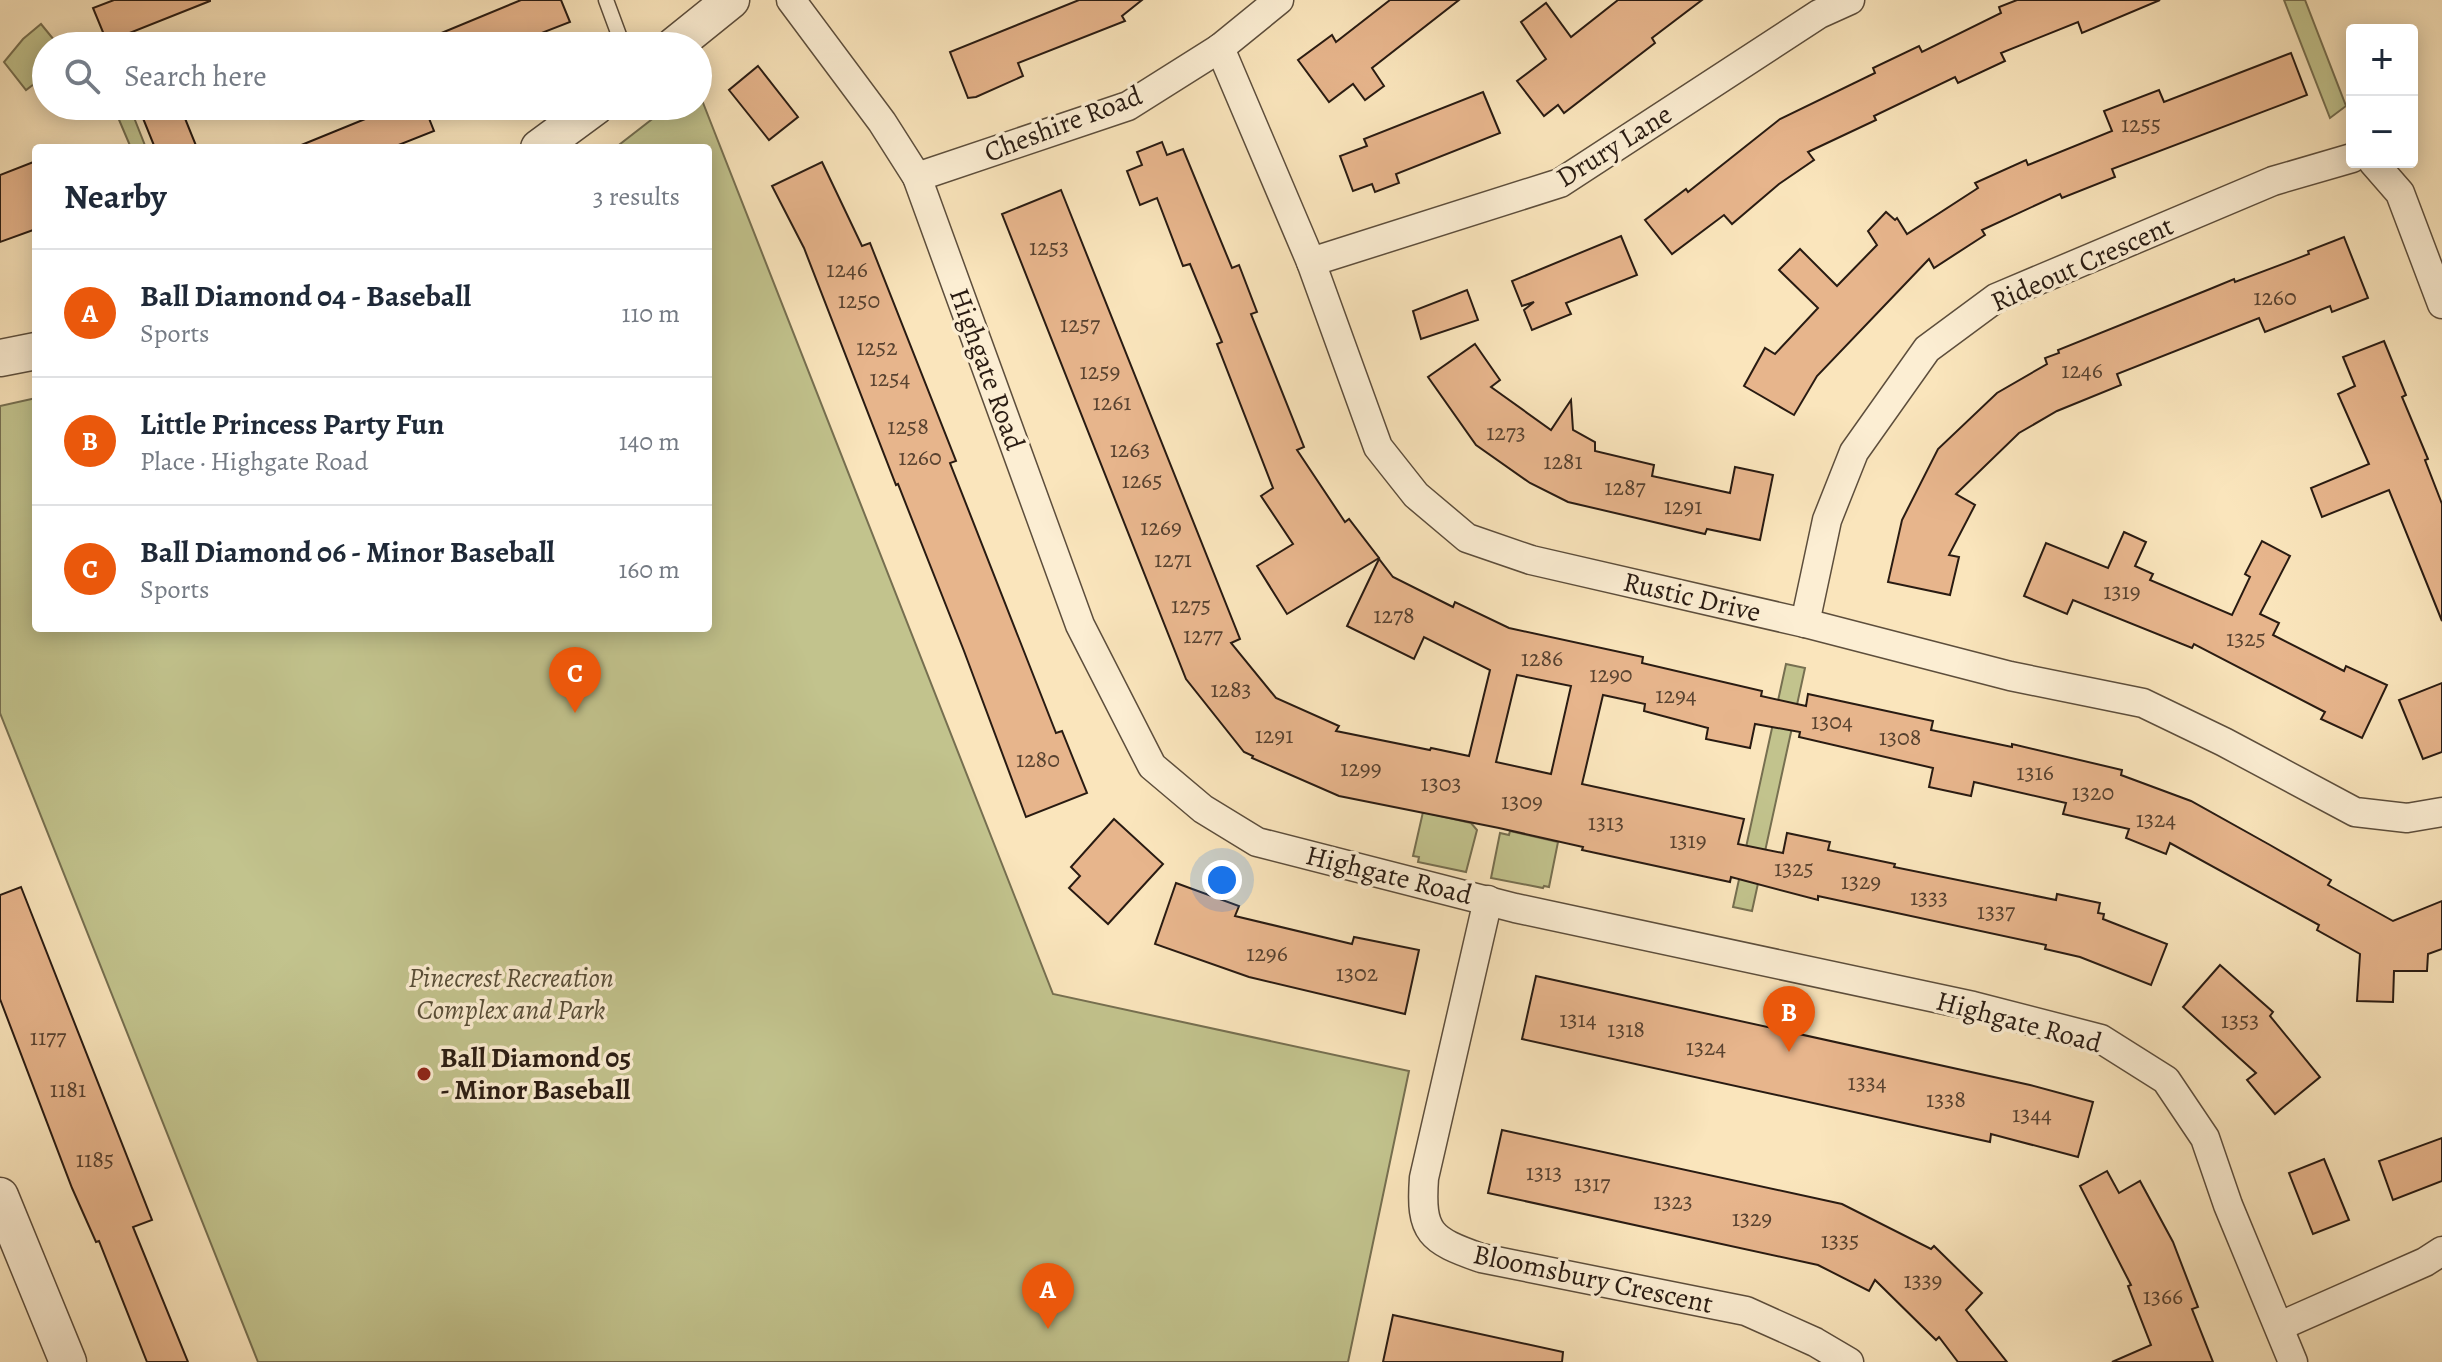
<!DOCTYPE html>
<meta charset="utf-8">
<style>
body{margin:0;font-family:Alegreya,serif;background:#f6f6f7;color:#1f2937}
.controls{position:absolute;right:24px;top:24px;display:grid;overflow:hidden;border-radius:8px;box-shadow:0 4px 20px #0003}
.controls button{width:72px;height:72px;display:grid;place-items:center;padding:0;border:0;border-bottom:2px solid #e0e1e3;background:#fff;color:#1f2937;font:40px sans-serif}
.you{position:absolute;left:1222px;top:880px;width:28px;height:28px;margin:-20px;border:6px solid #fff;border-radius:50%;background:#1a73e8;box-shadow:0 0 0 12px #1a73e833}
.badge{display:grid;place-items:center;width:52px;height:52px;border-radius:50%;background:#ea580c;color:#fff;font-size:26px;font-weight:700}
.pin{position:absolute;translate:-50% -66px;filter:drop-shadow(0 2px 4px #0008)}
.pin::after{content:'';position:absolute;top:42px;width:28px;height:24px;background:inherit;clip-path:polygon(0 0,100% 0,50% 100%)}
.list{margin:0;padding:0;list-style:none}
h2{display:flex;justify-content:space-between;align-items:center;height:104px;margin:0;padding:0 32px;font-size:34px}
h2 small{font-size:26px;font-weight:400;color:#747a83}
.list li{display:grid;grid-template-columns:52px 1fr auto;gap:24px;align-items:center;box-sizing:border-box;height:128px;padding:0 32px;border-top:2px solid #e0e1e3}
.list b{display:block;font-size:30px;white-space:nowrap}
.list p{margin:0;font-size:26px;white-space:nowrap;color:#747a83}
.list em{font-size:26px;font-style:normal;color:#747a83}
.icon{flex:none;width:44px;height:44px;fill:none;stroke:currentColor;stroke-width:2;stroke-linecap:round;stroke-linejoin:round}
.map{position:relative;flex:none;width:2442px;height:1362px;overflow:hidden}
.search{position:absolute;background:#fff;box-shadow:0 4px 20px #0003;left:32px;top:32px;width:680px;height:88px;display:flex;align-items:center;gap:20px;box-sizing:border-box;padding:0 28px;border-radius:44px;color:#747a83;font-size:30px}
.panel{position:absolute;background:#fff;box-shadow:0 4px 20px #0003;left:32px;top:144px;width:680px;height:488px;border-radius:8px}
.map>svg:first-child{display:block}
</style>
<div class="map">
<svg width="2442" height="1362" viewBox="0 0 2442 1362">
<rect width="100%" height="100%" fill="#fae5bc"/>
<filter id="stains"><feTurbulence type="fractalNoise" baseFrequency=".0025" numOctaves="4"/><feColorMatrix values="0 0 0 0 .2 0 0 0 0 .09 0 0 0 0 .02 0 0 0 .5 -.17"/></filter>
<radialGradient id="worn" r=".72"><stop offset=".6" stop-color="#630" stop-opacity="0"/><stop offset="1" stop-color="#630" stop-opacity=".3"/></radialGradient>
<g fill="#c2c38d" stroke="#766f50" stroke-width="2">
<polygon points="2284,0 2305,0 2346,106 2330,118"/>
<polygon points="41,24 59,46 46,46 46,75 26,90 4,62 23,39"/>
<polygon points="698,90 1053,994 1409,1071 1348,1362 258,1362 0,713 0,406 36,398 36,628 708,628 708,148 615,148 669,106 698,106"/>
<polygon points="131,110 146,148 131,148 117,115"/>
<polygon points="1786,664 1805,668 1752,911 1733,907"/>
<polygon points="1423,812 1471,823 1477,830 1466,872 1418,862 1419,857 1413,856"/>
<polygon points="1510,831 1558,842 1549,887 1544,886 1543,888 1491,878 1500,833 1509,835"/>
</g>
<g fill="#e7b58c" stroke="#291b12" stroke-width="2" fill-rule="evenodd">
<polygon points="114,0 210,0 210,1 107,42 93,8"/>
<polygon points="521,0 561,0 570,22 508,46 410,46"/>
<polygon points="1079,0 1142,0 1122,16 1125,21 1018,63 1023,76 976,97 968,98 950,52"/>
<polygon points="1390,0 1459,0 1372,68 1384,86 1365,100 1353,84 1329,102 1298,60 1332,35 1336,42"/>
<polygon points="1618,0 1702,0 1652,38 1655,43 1564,113 1558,105 1544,116 1517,81 1546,59 1521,22 1546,3 1571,37"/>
<polygon points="2017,0 2160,0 2082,33 2078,22 2001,53 2005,61 1958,83 1955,77 1874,116 1876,120 1808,152 1814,160 1779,184 1732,224 1724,215 1672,254 1645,220 1686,189 1688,192 1780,119 1875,73 1873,68 1919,46 1922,52 2001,13 1999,7"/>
<polygon points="2291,53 2307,95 2112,169 2115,177 2062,198 2060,194 1982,230 1985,235 1934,268 1929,259 1817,376 1794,415 1744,386 1765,348 1775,354 1818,308 1779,270 1800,249 1837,286 1877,245 1868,231 1886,212 1895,220 1897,218 1907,234 1978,188 1975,183 2026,160 2028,165 2112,131 2104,111 2159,90 2164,102"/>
<polygon points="758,66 798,117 769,140 729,90"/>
<polygon points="1483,92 1500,133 1396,174 1399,183 1375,192 1372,184 1353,191 1340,156 1367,146 1364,139"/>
<polygon points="138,106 180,106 197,148 155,148"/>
<polygon points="397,106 424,106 434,131 391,148 294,148"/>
<polygon points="1162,142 1167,155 1183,149 1232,268 1239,265 1257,312 1251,314 1304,447 1297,450 1345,522 1349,519 1379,558 1287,614 1257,566 1293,544 1261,496 1273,488 1217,344 1222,342 1190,264 1183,266 1157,198 1140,205 1127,171 1142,165 1137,152"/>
<polygon points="36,161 36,229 0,242 0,175"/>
<polygon points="822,162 862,246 870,243 956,461 950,463 1056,733 1062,731 1087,793 1026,817 964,651 898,484 896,485 804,248 772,186"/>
<path d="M1061,190L1240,639L1231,643L1276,698L1339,726L1336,731L1430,750L1431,748L1469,756L1490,670L1424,637L1414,659L1347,626L1379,559L1393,577L1453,607L1455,602L1509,628L1643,657L1642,663L1762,691L1761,696L1806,706L1808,694L1933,721L1931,730L2012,747V744L2122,770L2121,775L2191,801L2270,845L2331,880L2328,885L2393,921L2442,901V949L2428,954L2427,971H2394L2393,1002L2357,1001L2360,954L2317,930L2319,925L2170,843L2166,854L2126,838L2129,829L2063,814L2066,803L1974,782L1971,796L1929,787L1933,768L1799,737L1800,732L1755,724L1750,748L1706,739L1708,728L1644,711L1645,704L1603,695L1582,784L1744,819L1738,844L1783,853L1787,833L1830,842L1828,850L1895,864L1894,867L2056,900L2057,894L2100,903L2098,913L2104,914L2103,919L2167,944L2151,985L2080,957L2045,949L2046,945L1818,896V900L1731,877L1730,882L1582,850L1583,847L1499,828L1339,796L1252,758L1253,756L1244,752L1186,679L1002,214ZM1517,675L1571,686L1551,774L1496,762Z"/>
<polygon points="1621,236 1637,275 1566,303 1571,314 1532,330 1524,310 1534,302 1522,306 1512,281"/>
<polygon points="2344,237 2368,298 2332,312 2330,306 2265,332 2259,318 2117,374 2121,385 2057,411 2019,433 1956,494 1975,505 1949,555 1959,557 1950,595 1888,582 1902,520 1938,449 1997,393 2047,364 2045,358 2059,353 2058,350 2210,289 2234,279 2235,282 2309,254 2308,251"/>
<polygon points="1467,290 1478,320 1421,339 1413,311"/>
<polygon points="2384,341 2406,395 2402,397 2428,459 2425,460 2442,504 2442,621 2389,490 2322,517 2311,488 2369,464 2338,394 2355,386 2343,357"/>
<polygon points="1475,344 1500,380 1491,387 1551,430 1571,400 1573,430 1595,442 1595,451 1654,465 1652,476 1730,493 1735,467 1773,475 1760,540 1707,529 1705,534 1568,502 1530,483 1476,445 1428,377"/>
<polygon points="2124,532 2146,542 2135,566 2153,574 2150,580 2232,615 2250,577 2245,574 2262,541 2290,556 2260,614 2279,623 2273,635 2344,671 2346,666 2387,685 2362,738 2321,719 2325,712 2194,644 2192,648 2073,600 2067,614 2024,596 2046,543 2108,568"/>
<polygon points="2442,683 2442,752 2423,759 2399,700"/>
<polygon points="1114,819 1163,864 1108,924 1069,888 1080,876 1071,867"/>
<polygon points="1176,883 1239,906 1235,916 1352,944 1354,937 1419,950 1405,1014 1249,977 1155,944"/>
<polygon points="21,887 152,1220 133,1227 188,1362 147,1362 99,1241 96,1242 72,1188 0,999 0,895"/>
<polygon points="2220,965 2273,1012 2270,1016 2320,1077 2275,1114 2247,1080 2256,1073 2183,1007"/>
<polygon points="1536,976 2030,1085 2093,1102 2078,1157 1991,1134 1990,1142 1522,1039"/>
<polygon points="1502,1130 1842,1204 1931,1249 1934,1246 1982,1293 1966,1310 2007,1362 1958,1362 1939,1337 1936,1340 1875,1280 1869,1291 1818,1265 1488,1193"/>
<polygon points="2442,1138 2442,1181 2393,1200 2379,1161"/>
<polygon points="2324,1159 2349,1220 2313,1234 2289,1173"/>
<polygon points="2107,1171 2119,1193 2140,1181 2173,1242 2198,1307 2192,1309 2213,1362 2112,1362 2151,1345 2128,1286 2131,1285 2080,1186"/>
<polygon points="1393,1315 1563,1352 1562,1362 1383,1362"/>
</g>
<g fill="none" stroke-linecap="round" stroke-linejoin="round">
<g stroke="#5d4e3c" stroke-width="17">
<polyline id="service" points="606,0 623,46"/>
</g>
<g stroke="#5d4e3c" stroke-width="31">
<g id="minor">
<polyline points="791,0 882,122 917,177 1080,625 1152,766 1203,809 1257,842 1515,908 1973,1006 2101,1039 2166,1080 2205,1138 2228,1205 2293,1362"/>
<polyline points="1220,48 1311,262 1378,447 1416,495 1467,538 1531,560 1805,623 2010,676 2143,703 2224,742 2355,812 2407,818 2442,812"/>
<polyline points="2373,162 2400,193 2442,304"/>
<polyline points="917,177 1128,106 1220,48 1279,0"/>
<polyline points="1311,262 1560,183 1819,14 1850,0"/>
<polyline points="1805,623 1827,520 1854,452 1927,349 1996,298 2273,181 2352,158"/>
<path d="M1488,900L1424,1178C1420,1233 1430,1240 1481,1258L1746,1311L1815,1342L1849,1362"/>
<polyline points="2280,1326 2425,1262 2442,1251"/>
</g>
</g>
<g stroke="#5d4e3c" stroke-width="39">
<g id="tertiary">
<polyline points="674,46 731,0"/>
<polyline points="539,148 596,106"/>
<polyline points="0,358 36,351"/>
<polyline points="0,1196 68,1362"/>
</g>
</g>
<use href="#service" stroke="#fceed3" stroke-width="14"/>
<use href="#minor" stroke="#fceed3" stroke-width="28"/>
<use href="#tertiary" stroke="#fceed3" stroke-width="36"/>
</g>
<circle fill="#8f2418" stroke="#fceed3" stroke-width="3" cx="424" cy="1074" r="8"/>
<g text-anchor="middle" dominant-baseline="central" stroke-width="7" stroke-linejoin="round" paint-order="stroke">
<g font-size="24" fill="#584230">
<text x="2141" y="124">1255</text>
<text x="1049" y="247">1253</text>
<text x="847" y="269">1246</text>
<text x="2275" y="297">1260</text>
<text x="859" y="300">1250</text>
<text x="1080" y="324">1257</text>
<text x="877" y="347">1252</text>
<text x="2082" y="370">1246</text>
<text x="1100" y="371">1259</text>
<text x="890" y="378">1254</text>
<text x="1112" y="402">1261</text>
<text x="908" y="426">1258</text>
<text x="1506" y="432">1273</text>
<text x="1130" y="449">1263</text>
<text x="920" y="457">1260</text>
<text x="1563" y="461">1281</text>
<text x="1142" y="480">1265</text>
<text x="1625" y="487">1287</text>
<text x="1683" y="506">1291</text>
<text x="1161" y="527">1269</text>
<text x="1173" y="559">1271</text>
<text x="2122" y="591">1319</text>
<text x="1191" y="605">1275</text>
<text x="1394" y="615">1278</text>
<text x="1203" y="635">1277</text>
<text x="2246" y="638">1325</text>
<text x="1542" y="658">1286</text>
<text x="1611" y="674">1290</text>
<text x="1231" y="689">1283</text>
<text x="1676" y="695">1294</text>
<text x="1832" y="721">1304</text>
<text x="1274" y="735">1291</text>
<text x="1900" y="737">1308</text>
<text x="1038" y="759">1280</text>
<text x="1361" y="768">1299</text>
<text x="2035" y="772">1316</text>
<text x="1441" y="783">1303</text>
<text x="2093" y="792">1320</text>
<text x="1522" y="801">1309</text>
<text x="2156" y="819">1324</text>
<text x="1606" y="822">1313</text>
<text x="1688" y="840">1319</text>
<text x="1794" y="868">1325</text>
<text x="1861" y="881">1329</text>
<text x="1929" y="897">1333</text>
<text x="1996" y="911">1337</text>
<text x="1267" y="953">1296</text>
<text x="1357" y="973">1302</text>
<text x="1578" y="1019">1314</text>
<text x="2240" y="1020">1353</text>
<text x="1626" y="1029">1318</text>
<text x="48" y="1037">1177</text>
<text x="1706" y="1047">1324</text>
<text x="1867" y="1082">1334</text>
<text x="68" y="1089">1181</text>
<text x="1946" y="1099">1338</text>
<text x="2032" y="1114">1344</text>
<text x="95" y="1159">1185</text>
<text x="1544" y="1172">1313</text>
<text x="1592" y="1183">1317</text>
<text x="1673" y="1201">1323</text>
<text x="1752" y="1218">1329</text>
<text x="1840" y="1240">1335</text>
<text x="1923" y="1280">1339</text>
<text x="2163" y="1296">1366</text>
</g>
<g font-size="28" fill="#291b12" stroke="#fceed3">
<text transform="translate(1063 124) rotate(-21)">Cheshire Road</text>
<text transform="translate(1614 146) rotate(-32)">Drury Lane</text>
<text transform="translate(2082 264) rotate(-24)">Rideout Crescent</text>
<text transform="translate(987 369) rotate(70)">Highgate Road</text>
<text transform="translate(1692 597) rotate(13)">Rustic Drive</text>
<text transform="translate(1389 875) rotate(14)">Highgate Road</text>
<text transform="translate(2019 1022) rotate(15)">Highgate Road</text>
<text transform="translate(1593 1279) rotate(12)">Bloomsbury Crescent</text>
</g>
<g font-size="28" font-style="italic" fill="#574d37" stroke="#fceed3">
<text x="511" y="978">Pinecrest Recreation<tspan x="511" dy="32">Complex and Park</tspan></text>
</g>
<g font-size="28" font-weight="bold" fill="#291b12" stroke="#fceed3" text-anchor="start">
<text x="440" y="1058">Ball Diamond 05<tspan x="440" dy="32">- Minor Baseball</tspan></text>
</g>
</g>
<rect width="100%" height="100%" filter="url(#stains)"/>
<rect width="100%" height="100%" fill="url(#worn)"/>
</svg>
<div class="controls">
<button>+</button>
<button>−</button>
</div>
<div class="you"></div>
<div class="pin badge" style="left:1048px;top:1329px">A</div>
<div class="pin badge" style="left:1789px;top:1052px">B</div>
<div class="pin badge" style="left:575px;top:713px">C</div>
<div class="search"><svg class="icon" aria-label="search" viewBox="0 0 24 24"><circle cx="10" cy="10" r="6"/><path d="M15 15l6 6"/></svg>Search here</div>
<section class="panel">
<h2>Nearby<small>3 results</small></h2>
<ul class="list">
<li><span class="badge">A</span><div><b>Ball Diamond 04 - Baseball</b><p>Sports</p></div><em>110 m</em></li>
<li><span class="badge">B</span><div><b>Little Princess Party Fun</b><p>Place · Highgate Road</p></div><em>140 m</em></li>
<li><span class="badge">C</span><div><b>Ball Diamond 06 - Minor Baseball</b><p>Sports</p></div><em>160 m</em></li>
</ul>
</section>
</div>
